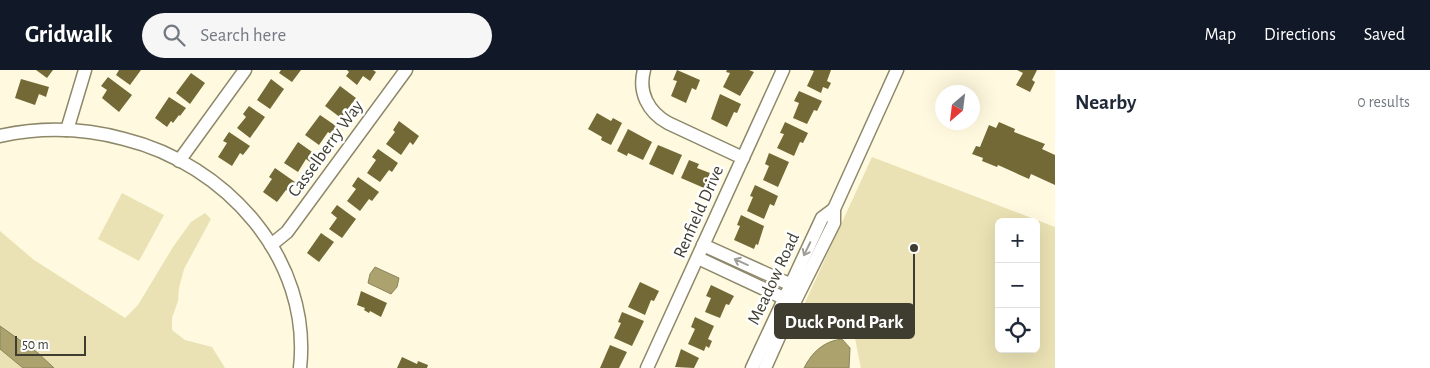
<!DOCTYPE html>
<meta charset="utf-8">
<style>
body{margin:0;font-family:"Alegreya Sans",sans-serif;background:#f6f6f7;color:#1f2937}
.controls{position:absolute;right:15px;bottom:15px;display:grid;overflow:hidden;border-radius:8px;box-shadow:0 5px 20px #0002}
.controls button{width:45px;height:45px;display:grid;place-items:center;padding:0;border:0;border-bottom:1px solid #e0e1e3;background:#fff;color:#1f2937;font:25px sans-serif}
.compass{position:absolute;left:935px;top:15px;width:45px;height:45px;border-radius:50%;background:#fff;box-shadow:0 5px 20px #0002;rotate:208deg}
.scale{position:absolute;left:15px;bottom:12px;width:71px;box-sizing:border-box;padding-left:5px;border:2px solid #3f3d30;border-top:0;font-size:14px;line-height:18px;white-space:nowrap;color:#3f3d30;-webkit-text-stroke:4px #fff;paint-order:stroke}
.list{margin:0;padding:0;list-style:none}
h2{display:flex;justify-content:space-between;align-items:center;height:65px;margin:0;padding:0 20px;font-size:21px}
h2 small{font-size:16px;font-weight:400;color:#747a83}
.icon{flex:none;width:28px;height:28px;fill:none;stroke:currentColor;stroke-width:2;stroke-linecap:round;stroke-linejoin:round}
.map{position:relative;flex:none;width:1055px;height:298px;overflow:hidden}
header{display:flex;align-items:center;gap:30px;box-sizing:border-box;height:70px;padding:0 25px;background:#111827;color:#fff}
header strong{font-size:24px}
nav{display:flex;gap:28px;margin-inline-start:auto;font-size:18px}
.search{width:350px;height:45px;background:#f6f6f7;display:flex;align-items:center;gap:12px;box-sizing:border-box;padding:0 18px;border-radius:28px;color:#747a83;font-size:19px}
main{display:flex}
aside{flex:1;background:#fff}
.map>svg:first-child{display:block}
</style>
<header>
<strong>Gridwalk</strong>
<div class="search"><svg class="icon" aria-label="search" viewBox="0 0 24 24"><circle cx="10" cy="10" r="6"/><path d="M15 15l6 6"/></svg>Search here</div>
<nav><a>Map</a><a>Directions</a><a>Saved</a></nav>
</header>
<main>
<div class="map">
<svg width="1055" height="298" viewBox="0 0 1055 298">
<rect width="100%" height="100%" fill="#fffadf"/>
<g fill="#eae2b4" fill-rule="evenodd">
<path d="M872,87L1055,157V298H861L854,264L803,237ZM999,152H1036V279H999Z"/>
<polygon points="122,123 164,145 139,191 98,169"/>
<polygon points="205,143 211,149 184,199 179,218 178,231 172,248 172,260 185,270 212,277 225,298 0,298 0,161 34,190 125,248 138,235 173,177 191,152"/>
</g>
<g fill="#aba26e" stroke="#8b845b">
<polygon points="375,197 399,208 397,217 391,224 368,213 370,204"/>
<polygon points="0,256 38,283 54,298 23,298 0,279"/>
<path d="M842,269L850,278L849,298H804C812,282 824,271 842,269Z"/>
</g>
<g fill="#736937">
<polygon points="36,0 53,0 47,8"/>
<polygon points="119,0 141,0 130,15 116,5"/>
<polygon points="281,0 301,0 292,12 279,3"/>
<polygon points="347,0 373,0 376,2 370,11 363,6 357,15 346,6 349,2"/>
<polygon points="677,0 700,10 696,20 692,18 686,33 671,26 677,11 673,10"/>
<polygon points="727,0 749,0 754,2 740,26 723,17 730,3 726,2"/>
<polygon points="810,0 831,0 827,11 831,13 828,19 823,17 821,23 807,16 814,1"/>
<polygon points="1017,0 1037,0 1032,10 1035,12 1030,22 1016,15 1023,3"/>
<polygon points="191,3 205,13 190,34 176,23"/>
<polygon points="108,7 132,25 119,42 102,28 107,20 101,16"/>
<polygon points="21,9 49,17 46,27 39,24 35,35 15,28"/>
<polygon points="271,9 284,19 270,39 257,30"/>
<polygon points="340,16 356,28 341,48 325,36"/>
<polygon points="799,21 822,31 817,41 814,40 807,54 793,48 799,33 794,31"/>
<polygon points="720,24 741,34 737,43 734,42 727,57 711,49"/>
<polygon points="169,27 186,38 180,46 179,45 173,53 171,51 167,57 155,48"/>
<polygon points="249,36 265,47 250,68 237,58 246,47 243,44"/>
<polygon points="597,43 611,51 613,48 622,53 611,75 601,70 602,67 588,59"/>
<polygon points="320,45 336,56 331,64 328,62 319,75 305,65"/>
<polygon points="399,51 419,66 413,75 410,72 401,85 386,74 395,62 393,60"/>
<polygon points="785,52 808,63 803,73 800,72 794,86 777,78 784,64 780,63"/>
<polygon points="999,52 1015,59 1014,62 1045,74 1042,79 1055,85 1055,115 1031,104 1029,109 998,95 997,97 982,91 983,88 972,84 976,76 980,77 989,55 996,58"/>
<polygon points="628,59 652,72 643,90 628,83 627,86 617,81"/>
<polygon points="229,62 250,76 243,85 240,83 232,96 218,87 227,73 223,71"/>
<polygon points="298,72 315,84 310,92 306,89 298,102 284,93"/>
<polygon points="658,75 682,85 673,105 649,94"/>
<polygon points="378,79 398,93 392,102 389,100 380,112 367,103 376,90 372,87"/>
<polygon points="769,83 789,92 778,117 763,110 769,96 765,94"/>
<polygon points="689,90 699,94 697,98 710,103 704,118 681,108"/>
<polygon points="275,98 295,112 288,121 286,120 277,132 263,122 272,109 269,107"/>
<polygon points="358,107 379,122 372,131 369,129 360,141 347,131 356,119 352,116"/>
<polygon points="755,115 778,126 774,136 770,134 764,149 747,141 753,127 750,126"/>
<polygon points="337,135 356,149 342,168 329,159 337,148 331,143"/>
<polygon points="741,145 764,156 758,175 756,174 754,179 734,170 740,156 737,155"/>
<polygon points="321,163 334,172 319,192 307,183"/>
<polygon points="640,212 659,221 654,231 651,230 645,245 628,237"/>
<polygon points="711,215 734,226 729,235 726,234 720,248 705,242 711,228 706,226"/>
<polygon points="361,221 387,233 381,247 370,241 369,243 364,240 365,238 357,235"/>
<polygon points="622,242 644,251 632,276 614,268 621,253 618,252"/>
<polygon points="695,247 714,256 708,269 712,271 709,278 706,276 704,281 688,274 695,259 691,257"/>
<polygon points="610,275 627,282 619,298 600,298"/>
<polygon points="681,279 699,288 694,298 675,297"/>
<polygon points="402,287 417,294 418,291 428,295 427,298 397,298"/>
</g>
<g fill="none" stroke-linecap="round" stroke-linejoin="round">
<g stroke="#8e886a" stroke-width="15">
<g id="minor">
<path d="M644,0C638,22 648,42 668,53L743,88"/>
<polyline points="67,60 85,0"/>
<path d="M0,66C41,57 83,58 124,69C226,94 312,189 300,298"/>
<polyline points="179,91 245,0"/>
<polyline points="271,175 287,162 406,0"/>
<polyline points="703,175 796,217"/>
<polyline points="698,188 790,231"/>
<polyline points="647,298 783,0"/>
<polyline points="752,298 822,148 834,139"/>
<polyline points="765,298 794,233 834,153 834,139 897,0"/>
</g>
</g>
<use href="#minor" stroke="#fff" stroke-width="12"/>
</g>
<defs><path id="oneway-shaft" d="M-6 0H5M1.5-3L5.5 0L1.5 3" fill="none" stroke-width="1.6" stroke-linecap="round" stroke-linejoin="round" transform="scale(1.25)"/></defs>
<g stroke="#9f9e98">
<use href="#oneway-shaft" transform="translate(807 179) rotate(116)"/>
<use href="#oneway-shaft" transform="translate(741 192) rotate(-156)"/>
</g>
<g text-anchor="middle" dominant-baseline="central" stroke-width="5" stroke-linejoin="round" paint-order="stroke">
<g font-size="18" fill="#3f3d30" stroke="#fff">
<text transform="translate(326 79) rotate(-54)">Casselberry Way</text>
<text transform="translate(699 142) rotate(-66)">Renfield Drive</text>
<text transform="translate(774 209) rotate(-65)">Meadow Road</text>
</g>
</g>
<path fill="none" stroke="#3f3d30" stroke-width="2" d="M914 178L914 251"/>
<circle fill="#3f3d30" stroke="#fff" stroke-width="2" cx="914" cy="178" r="5"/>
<rect fill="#3f3d30" stroke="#3f3d30" stroke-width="2" x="775" y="234" width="139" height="34" rx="5"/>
<g font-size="19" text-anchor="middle" font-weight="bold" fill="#fff">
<text x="844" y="258">Duck Pond Park</text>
</g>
</svg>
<div class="controls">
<button>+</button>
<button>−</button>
<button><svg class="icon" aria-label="locate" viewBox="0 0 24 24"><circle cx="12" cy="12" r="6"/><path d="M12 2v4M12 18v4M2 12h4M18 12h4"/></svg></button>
</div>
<svg class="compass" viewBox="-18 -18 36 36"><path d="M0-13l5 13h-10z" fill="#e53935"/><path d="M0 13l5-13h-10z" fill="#747a83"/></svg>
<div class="scale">50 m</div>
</div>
<aside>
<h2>Nearby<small>0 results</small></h2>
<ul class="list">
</ul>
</aside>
</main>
